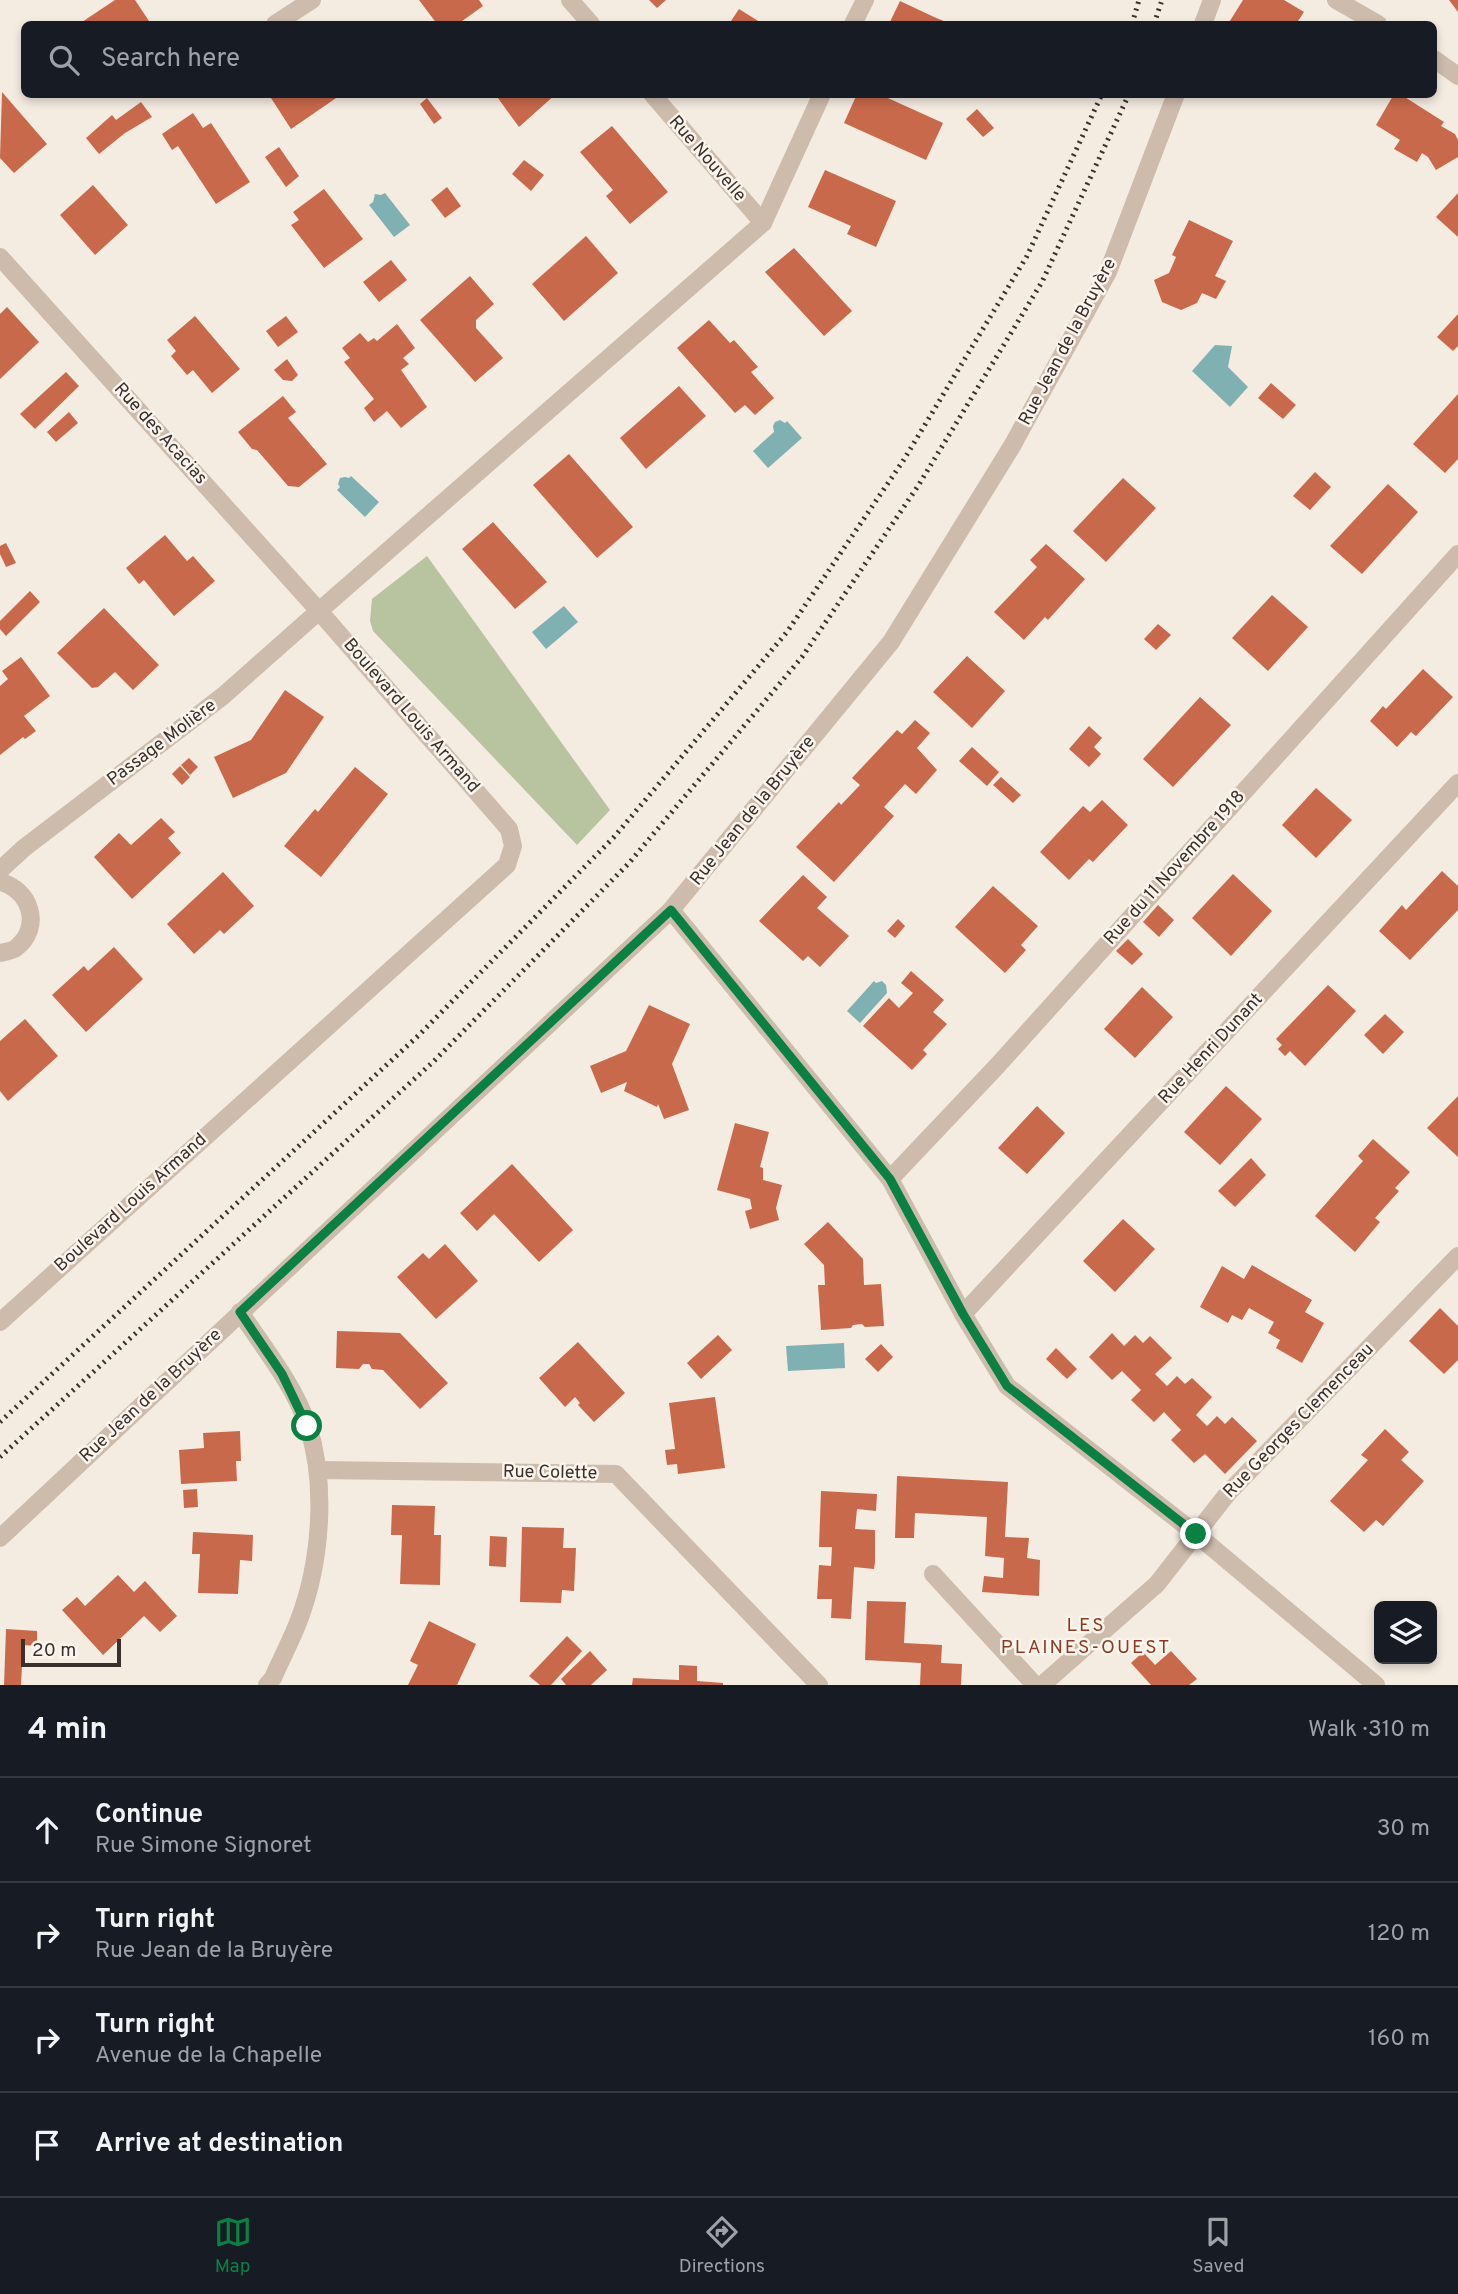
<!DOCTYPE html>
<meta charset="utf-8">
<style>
body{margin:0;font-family:Overpass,sans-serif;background:#242831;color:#f1f3f6}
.controls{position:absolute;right:21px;bottom:21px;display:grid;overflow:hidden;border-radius:10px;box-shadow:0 4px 10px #0003}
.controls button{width:63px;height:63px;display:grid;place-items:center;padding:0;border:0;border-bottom:2px solid #363941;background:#171b24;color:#f1f3f6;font:35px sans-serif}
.scale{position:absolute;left:21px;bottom:18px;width:100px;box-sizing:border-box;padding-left:7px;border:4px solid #3b302b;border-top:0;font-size:19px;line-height:24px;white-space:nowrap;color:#3b302b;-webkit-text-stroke:5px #fbf5ee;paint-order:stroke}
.stop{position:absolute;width:21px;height:21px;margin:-16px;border:5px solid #0b8043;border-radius:50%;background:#fff}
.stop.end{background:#0b8043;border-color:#fff;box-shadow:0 2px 7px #0008}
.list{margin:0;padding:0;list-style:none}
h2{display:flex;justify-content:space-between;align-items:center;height:91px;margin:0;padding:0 28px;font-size:30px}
h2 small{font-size:23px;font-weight:400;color:#9ea1a6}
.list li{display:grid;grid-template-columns:46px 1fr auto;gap:21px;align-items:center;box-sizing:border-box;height:105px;padding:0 28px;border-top:2px solid #363941}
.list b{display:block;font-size:26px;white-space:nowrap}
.list p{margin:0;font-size:23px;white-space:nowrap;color:#9ea1a6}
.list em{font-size:23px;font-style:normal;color:#9ea1a6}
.icon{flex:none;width:38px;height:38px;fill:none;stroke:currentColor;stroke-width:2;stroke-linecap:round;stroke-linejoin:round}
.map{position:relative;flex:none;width:1458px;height:1685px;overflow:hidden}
.search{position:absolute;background:#171b24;box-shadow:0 4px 10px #0003;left:21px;right:21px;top:21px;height:77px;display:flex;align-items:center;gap:18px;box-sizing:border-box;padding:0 24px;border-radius:10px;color:#9ea1a6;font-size:26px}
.sheet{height:511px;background:#171b24}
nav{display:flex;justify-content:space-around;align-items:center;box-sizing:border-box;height:98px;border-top:2px solid #363941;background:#171b24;font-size:19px;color:#9ea1a6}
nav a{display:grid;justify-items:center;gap:4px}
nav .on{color:#0b8043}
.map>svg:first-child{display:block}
</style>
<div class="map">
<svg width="1458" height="1685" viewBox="0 0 1458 1685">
<rect width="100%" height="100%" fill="#f4ebe1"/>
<polygon fill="#b8c4a0" points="427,556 610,810 577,845 373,631 370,621 372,599"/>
<g fill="#7fb0b2">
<polygon points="385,193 410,225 394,237 369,205 373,202 375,194 381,195"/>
<polygon points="1215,345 1232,346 1228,367 1248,387 1230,407 1192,371"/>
<polygon points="780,420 785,423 787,421 802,438 768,468 753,451 774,432 773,426 775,422"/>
<polygon points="351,476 379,502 365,517 337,490 340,487 338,484 340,478 345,477 349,478"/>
<polygon points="564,606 578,622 546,649 532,632"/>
<polygon points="874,981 876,983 882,981 886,985 887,993 860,1023 847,1011"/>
<polygon points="844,1343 845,1368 788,1371 786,1346"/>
</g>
<g fill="#c8694b">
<polygon points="115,0 135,0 151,24 79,24"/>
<polygon points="419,0 479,0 483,6 458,24 437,24"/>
<polygon points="649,0 666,0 657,8"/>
<polygon points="1243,0 1284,0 1304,12 1296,24 1228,24"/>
<polygon points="1449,0 1458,0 1458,12"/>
<polygon points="900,1 934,17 951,24 889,24"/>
<polygon points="739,9 763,24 729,24"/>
<polygon points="2,92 47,144 14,173 0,158"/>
<polygon points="277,94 342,94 291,129 271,98"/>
<polygon points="495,94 556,94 519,127"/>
<polygon points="857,94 879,94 943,123 926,160 844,123"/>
<polygon points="1394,94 1400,94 1444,122 1441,126 1455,134 1458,140 1458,157 1436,170 1428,157 1422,153 1417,162 1394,149 1400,140 1376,125"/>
<polygon points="427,98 442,118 434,124 420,104"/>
<polygon points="141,102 152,117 125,133 99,154 86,138 112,115 116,120"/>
<polygon points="977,109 994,128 983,137 966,119"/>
<polygon points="193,113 203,128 211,123 250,182 216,204 178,146 172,150 162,134"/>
<polygon points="612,126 668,192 630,224 606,196 613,190 580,152"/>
<polygon points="279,147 299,176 286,187 265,157"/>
<polygon points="524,160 544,175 531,191 512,174"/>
<polygon points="825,170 896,201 876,247 847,234 851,226 808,207"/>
<polygon points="93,185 128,225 95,255 60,215"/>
<polygon points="447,187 461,206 445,218 431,200"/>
<polygon points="324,189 363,239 324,268 291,225 299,220 293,212"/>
<polygon points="1458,193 1458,237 1436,217"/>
<polygon points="1189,220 1233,241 1215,276 1226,281 1216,299 1202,293 1197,303 1181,310 1162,302 1154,280 1169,273 1176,257 1172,255"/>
<polygon points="586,236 618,273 564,321 532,284"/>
<polygon points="794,248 852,311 824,336 765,272"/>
<polygon points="391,260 407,280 379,302 363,282"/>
<polygon points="470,276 494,304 476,320 476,328 503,358 475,382 420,320"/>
<polygon points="7,307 39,342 0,379 0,314"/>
<polygon points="1458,314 1458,346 1453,351 1437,337"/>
<polygon points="195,316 240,369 212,393 193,370 187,375 171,356 176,351 167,340"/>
<polygon points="286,316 298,332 278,347 266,331"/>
<polygon points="709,320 730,343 734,340 758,367 751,372 774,398 755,415 745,405 735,413 677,348"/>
<polygon points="397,324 415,348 403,358 409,364 401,370 427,407 401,428 387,411 374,422 364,408 374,399 344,362 350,358 342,348 360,333 368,342 374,338 377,341"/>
<polygon points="287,359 298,375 292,381 283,380 274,370"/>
<polygon points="66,372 79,386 35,429 20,414"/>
<polygon points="1271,383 1296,405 1283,419 1258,398"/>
<polygon points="679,386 706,416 646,469 620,438"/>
<polygon points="1458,394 1458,459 1445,473 1413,444"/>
<polygon points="283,396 296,412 288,418 327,464 299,487 288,486 257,450 252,449 238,432"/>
<polygon points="69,412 78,423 56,442 47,432"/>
<polygon points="569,454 633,527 597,558 533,485"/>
<polygon points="1315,472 1331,487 1310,510 1293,496"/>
<polygon points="1123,478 1156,508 1106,562 1073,531"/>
<polygon points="1388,484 1418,512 1362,574 1330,546"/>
<polygon points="493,522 547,582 515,609 462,549"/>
<polygon points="165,535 187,561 193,556 215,581 174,616 144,580 139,584 126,568"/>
<polygon points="6,543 16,563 6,567 0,554 0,546"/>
<polygon points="1046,544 1085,579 1048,620 1045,617 1024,640 994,612 1037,567 1030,560"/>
<polygon points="30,591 40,602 6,636 0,629 0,621"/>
<polygon points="1272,595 1308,627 1268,671 1232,638"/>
<polygon points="104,608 159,665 133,690 115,672 98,687 92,688 57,653"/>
<polygon points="1158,624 1171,635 1156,650 1144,639"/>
<polygon points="967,656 1005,691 972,728 933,692"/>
<polygon points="21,657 50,696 24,716 36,731 25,739 23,737 0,755 0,686 8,679 2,671"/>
<polygon points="1423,669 1453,697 1416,736 1411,732 1397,747 1370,721 1383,706 1386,709"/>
<polygon points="285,690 324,717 286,773 233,798 214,757 251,740"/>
<polygon points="1200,697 1231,725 1173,787 1143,759"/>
<polygon points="915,720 930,733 917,748 937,770 916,794 905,784 884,807 894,816 834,882 796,847 839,802 841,805 860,785 852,778 897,730 902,734"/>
<polygon points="1089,726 1102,738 1094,747 1101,754 1089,767 1069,749"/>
<polygon points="972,747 999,772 987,786 959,761"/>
<polygon points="189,758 198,767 190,775 181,765"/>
<polygon points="180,766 190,777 182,785 172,774"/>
<polygon points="355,767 388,794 321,877 284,846 315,809 318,812"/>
<polygon points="1001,777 1021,795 1013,803 993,785"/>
<polygon points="1316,788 1352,820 1316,858 1282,825"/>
<polygon points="1102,800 1128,825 1093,862 1089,859 1069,880 1040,852 1083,806 1090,812"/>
<polygon points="161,818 175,832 168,838 181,853 132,899 94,857 119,833 131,845"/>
<polygon points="1442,871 1458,886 1458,910 1410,960 1379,931 1402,905 1406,910"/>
<polygon points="223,872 254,906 224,934 220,930 194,954 167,924"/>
<polygon points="1233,874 1272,911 1231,956 1192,918"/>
<polygon points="803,875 827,897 817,908 849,936 820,967 808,956 803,961 759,921"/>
<polygon points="993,886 1038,926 1021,945 1026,950 1005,973 955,927"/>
<polygon points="1158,905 1174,920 1159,937 1143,922"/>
<polygon points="898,919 905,926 895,938 887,931"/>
<polygon points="1128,939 1143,954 1132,965 1116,951"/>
<polygon points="114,947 143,979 86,1032 52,995 84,966 88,971"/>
<polygon points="911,971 944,1000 933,1012 947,1024 923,1050 927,1054 912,1070 863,1026 889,998 899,1008 913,993 901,983"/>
<polygon points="1328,985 1356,1011 1305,1066 1290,1051 1285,1056 1278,1049 1282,1045 1276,1039"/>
<polygon points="1142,987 1173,1017 1135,1058 1104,1029"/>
<polygon points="649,1005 690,1024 672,1064 689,1110 664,1119 658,1104 657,1107 624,1091 627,1082 601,1093 590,1066 626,1051"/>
<polygon points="1385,1014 1404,1032 1383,1054 1364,1035"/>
<polygon points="25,1019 58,1056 8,1101 0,1091 0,1041"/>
<polygon points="1226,1086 1262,1119 1220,1165 1184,1132"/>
<polygon points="1458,1096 1458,1157 1427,1128"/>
<polygon points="1037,1106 1065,1133 1027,1174 998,1148"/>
<polygon points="735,1123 769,1132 760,1167 763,1168 763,1180 782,1185 776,1208 779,1220 750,1229 745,1211 752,1209 750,1199 717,1190"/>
<polygon points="1373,1139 1410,1172 1395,1188 1399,1191 1375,1218 1380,1222 1355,1252 1315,1216 1363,1161 1358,1156"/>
<polygon points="1251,1158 1266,1175 1235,1207 1218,1191"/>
<polygon points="512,1164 573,1230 539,1262 494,1214 477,1231 460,1213"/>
<polygon points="1123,1219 1155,1249 1115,1292 1083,1261"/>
<polygon points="828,1222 863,1259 864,1285 881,1284 884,1326 865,1327 862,1324 853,1325 851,1328 821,1330 818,1285 825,1285 824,1265 804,1244"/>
<polygon points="445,1244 478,1281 436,1319 397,1277 423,1253 429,1259"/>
<polygon points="1252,1265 1312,1300 1305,1312 1324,1323 1302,1363 1276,1348 1280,1340 1268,1333 1274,1322 1249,1308 1242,1320 1232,1315 1228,1323 1200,1307 1222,1266 1244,1279"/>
<polygon points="1440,1308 1458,1326 1458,1360 1444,1374 1409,1341"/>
<polygon points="337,1331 400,1333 448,1383 420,1409 383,1370 372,1369 369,1364 363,1364 359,1369 336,1368"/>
<polygon points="1112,1333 1124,1346 1135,1335 1143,1343 1150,1336 1172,1358 1155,1374 1167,1386 1177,1376 1185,1384 1192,1378 1212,1397 1196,1415 1207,1426 1217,1416 1225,1424 1232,1417 1257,1441 1225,1474 1205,1454 1194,1463 1171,1440 1181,1430 1164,1412 1154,1422 1131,1400 1141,1390 1122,1371 1112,1380 1089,1357"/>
<polygon points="718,1335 732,1350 701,1379 687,1363"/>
<polygon points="578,1342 625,1393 594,1422 578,1405 580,1403 575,1397 565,1407 539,1378"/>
<polygon points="881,1344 893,1357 878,1372 865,1359"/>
<polygon points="1056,1348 1077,1369 1067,1379 1046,1359"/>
<polygon points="715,1397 725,1468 678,1474 677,1464 667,1465 665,1450 675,1449 669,1403"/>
<polygon points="1385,1429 1409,1452 1401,1460 1424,1481 1383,1526 1376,1520 1364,1532 1330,1501 1368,1460 1361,1455"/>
<polygon points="240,1431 241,1461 236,1461 237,1481 181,1484 179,1450 204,1448 203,1433"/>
<polygon points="897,1476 1008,1482 1005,1537 1029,1538 1027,1558 1040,1560 1039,1596 982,1592 984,1576 1003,1578 1004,1558 985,1556 987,1517 915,1513 914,1538 895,1538"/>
<polygon points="197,1489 198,1507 184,1508 183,1490"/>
<polygon points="821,1491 877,1494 876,1511 857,1509 855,1529 875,1530 875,1562 874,1569 854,1567 851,1619 831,1618 832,1599 817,1599 819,1565 831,1566 832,1547 819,1547"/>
<polygon points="392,1505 435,1506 434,1535 441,1535 440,1585 400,1584 402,1535 391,1535"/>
<polygon points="522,1527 564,1528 563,1548 576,1548 574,1591 562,1590 561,1603 520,1602"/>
<polygon points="193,1532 253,1535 252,1561 240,1560 238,1594 198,1593 200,1554 192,1554"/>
<polygon points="490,1536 507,1537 506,1567 489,1566"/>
<polygon points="118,1575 134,1592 145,1581 177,1616 160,1632 144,1616 103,1655 62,1610 77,1597 85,1606"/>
<polygon points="867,1601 906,1602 904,1643 942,1645 941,1663 962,1664 961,1685 920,1685 921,1663 865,1660"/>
<polygon points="429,1621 476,1644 457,1685 408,1685 418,1665 410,1661"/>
<polygon points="6,1629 37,1631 37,1646 23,1645 21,1685 4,1685"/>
<polygon points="567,1636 582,1651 551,1685 540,1685 529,1676"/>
<polygon points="590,1651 607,1670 591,1685 566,1685 561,1679"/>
<polygon points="1171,1651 1197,1679 1189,1685 1151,1685 1131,1663 1143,1652 1155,1665"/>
<polygon points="679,1665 697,1666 697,1681 723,1683 723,1685 632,1685 633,1678 679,1680"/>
</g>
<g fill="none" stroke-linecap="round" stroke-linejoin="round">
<g stroke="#cdbbac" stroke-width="18">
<polyline points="570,0 591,24"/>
<polyline points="1336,0 1378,24"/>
<polyline points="275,24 312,0"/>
<polyline points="853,24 865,0"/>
<polyline points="1203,24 1212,0"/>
<polyline points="1434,59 1458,76"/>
<polyline points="652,94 763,223"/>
<polyline points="0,257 319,611 223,696 24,848 0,870"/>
<path d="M0,882C30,889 43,927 16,948C12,951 5,952 0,953"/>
<polyline points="671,910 890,1179 963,1314 1007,1386 1196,1534 1376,1685"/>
<polyline points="890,1179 998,1065 1458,554"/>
<path d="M240,1312C264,1348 294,1385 308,1426C327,1485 321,1562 299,1620C292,1639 281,1659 273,1678L267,1685"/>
<polyline points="963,1314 1458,783"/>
<polyline points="0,1322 507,865 513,846 509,829 319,611 763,223 822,94"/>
<polyline points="318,1470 616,1474 819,1685"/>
<polyline points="0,1538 671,910 891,642 1012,446 1108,272 1176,94"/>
<polyline points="933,1574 1035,1685"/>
<polyline points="1042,1685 1157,1584 1228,1493 1458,1256"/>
</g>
<g stroke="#3b302b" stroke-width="5" stroke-dasharray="2 5" stroke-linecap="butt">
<polyline points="1132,24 1139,0"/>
<polyline points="1154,24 1162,0"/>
<polyline points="0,1422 419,1035 614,837 787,632 903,461 1027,256 1102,94"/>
<polyline points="0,1457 434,1061 629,863 802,657 918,486 1042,282 1129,94"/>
</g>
</g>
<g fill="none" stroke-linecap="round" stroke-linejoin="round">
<polyline stroke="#0b8043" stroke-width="9" points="307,1426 282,1374 240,1312 671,910 890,1179 963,1314 1007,1386 1196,1534"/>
</g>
<g text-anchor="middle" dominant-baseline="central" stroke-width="5" stroke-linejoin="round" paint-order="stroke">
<g font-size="18" fill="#3b302b" stroke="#fbf5ee">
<text transform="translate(707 159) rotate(49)">Rue Nouvelle</text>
<text transform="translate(1068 342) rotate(-62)">Rue Jean de la Bruyère</text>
<text transform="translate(160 434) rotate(48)">Rue des Acacias</text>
<text transform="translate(411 716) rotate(49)">Boulevard Louis Armand</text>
<text transform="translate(162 743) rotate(-37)">Passage Molière</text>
<text transform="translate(753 811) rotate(-51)">Rue Jean de la Bruyère</text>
<text transform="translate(1175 868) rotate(-48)">Rue du 11 Novembre 1918</text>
<text transform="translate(1211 1049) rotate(-47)">Rue Henri Dunant</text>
<text transform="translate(131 1203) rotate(-42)">Boulevard Louis Armand</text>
<text transform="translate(151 1396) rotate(-43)">Rue Jean de la Bruyère</text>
<text transform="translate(1299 1421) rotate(-46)">Rue Georges Clemenceau</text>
<text transform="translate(550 1473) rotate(1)">Rue Colette</text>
</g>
<g font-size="19" letter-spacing="2" fill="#8c3b22" stroke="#fbf5ee">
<text x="1086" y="1626">LES<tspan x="1086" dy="22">PLAINES-OUEST</tspan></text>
</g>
</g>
</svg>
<div class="controls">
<button><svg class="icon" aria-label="layers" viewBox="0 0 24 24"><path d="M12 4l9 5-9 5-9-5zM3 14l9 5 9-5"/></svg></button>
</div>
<div class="scale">20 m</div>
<div class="stop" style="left:307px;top:1426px"></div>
<div class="stop end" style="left:1196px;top:1534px"></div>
<div class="search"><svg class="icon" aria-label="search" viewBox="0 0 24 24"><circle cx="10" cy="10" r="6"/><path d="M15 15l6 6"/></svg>Search here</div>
</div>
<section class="sheet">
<h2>4 min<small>Walk · 310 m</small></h2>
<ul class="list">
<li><svg class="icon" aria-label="ahead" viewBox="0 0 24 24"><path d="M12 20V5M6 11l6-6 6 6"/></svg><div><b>Continue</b><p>Rue Simone Signoret</p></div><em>30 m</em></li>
<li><svg class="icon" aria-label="right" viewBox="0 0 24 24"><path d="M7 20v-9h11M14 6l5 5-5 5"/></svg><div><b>Turn right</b><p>Rue Jean de la Bruyère</p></div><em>120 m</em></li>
<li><svg class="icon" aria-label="right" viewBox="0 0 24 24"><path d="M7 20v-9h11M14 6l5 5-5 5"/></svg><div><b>Turn right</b><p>Avenue de la Chapelle</p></div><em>160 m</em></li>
<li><svg class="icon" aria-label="arrive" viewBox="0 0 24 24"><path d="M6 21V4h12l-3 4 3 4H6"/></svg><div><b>Arrive at destination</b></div></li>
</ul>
</section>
<nav>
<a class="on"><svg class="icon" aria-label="map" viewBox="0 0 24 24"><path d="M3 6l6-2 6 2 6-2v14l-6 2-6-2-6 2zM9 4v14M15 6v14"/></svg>Map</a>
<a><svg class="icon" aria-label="directions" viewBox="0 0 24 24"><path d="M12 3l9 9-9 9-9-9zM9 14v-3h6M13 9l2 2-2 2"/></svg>Directions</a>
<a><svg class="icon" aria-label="saved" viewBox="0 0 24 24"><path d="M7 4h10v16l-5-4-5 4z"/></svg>Saved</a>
</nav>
